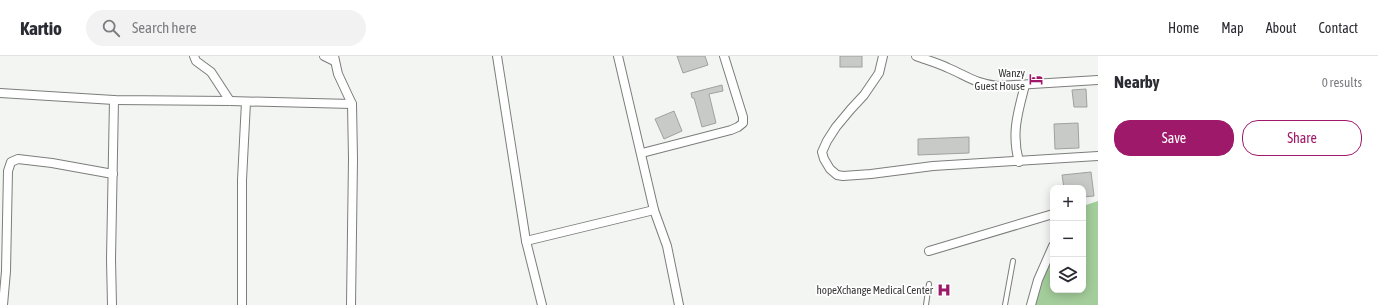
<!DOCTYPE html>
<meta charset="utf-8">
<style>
body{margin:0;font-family:"Asap Condensed",sans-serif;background:#f2f2f3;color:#2b2b33}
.controls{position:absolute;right:12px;bottom:12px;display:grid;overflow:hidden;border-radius:8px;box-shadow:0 2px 10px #0003}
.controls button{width:36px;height:36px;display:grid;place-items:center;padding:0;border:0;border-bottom:1px solid #e1e1e2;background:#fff;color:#2b2b33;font:20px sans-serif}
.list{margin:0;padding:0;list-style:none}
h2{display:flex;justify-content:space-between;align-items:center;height:52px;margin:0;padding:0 16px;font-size:17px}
h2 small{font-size:13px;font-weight:400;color:#7c7c81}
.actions{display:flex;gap:8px;padding:12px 16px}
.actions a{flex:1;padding:9px 0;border:1px solid #9e1969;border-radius:16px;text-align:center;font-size:14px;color:#9e1969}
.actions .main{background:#9e1969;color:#fff}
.icon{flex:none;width:22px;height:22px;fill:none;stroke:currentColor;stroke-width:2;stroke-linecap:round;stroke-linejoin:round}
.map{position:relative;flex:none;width:1098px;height:249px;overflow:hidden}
header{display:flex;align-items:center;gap:24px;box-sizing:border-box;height:56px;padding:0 20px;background:#fff;border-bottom:1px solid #e1e1e2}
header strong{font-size:19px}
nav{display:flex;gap:22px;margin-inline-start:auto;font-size:14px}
.search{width:280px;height:36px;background:#f2f2f3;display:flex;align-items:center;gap:10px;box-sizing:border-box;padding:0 14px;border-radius:22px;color:#7c7c81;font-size:15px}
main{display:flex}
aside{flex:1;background:#fff}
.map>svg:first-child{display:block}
</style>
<header>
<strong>Kartio</strong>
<div class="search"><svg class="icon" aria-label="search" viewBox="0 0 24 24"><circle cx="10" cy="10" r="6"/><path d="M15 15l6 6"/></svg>Search here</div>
<nav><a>Home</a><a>Map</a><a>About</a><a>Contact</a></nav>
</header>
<main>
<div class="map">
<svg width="1098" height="249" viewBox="0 0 1098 249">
<rect width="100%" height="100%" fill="#f2f5f2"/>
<polygon fill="#a3cd9a" points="1098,145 1098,249 1031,249 1053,195 1053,234 1083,234 1083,150"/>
<g fill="#c7cac7" stroke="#a0a2a0">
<polygon points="677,0 705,0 708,9 683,17"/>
<rect x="840" y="0" width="22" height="11"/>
<polygon points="722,29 723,35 709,38 716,67 702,71 694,42 692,42 691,37"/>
<polygon points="1086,33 1087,51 1074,51 1072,34"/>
<polygon points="674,55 682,75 664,83 655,63"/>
<polygon points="1078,67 1079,92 1055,93 1054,68"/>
<polygon points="969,81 969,97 918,99 918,83"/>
<polygon points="1091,116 1094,140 1083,141 1083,132 1064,132 1062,119"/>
</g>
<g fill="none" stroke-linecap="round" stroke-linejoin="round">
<g stroke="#7c7e7b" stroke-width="6">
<g id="service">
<polyline points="926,249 929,228"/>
<polyline points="1005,249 1013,205"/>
</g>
</g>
<g stroke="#7c7e7b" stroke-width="10">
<g id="minor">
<polyline points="194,0 196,5 211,16 230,45"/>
<polyline points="324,0 334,5"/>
<polyline points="334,0 338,18 352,48 353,103 351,249"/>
<polyline points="497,0 526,185 542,249"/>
<polyline points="618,0 654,154 667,190 679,249"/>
<polyline points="883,0 879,17 864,39 851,53 836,71 827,85 822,96 824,103 830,113 837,119 843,120 871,118 933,110 1098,100"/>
<path d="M916,0C927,4 938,7 948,12C967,20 976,28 998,30L1098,24"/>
<polyline points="0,37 114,44 230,45 352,48"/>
<polyline points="642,97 731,74 738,71 743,67 743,61 724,0"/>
<path d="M1019,106C1011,77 1018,56 1025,29"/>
<polyline points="526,185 654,154"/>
<polyline points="929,195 1053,158"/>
<polyline points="3,249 6,215 8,115 11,106 18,103 52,107 113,118"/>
<polyline points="112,249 111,203 114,44"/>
<polyline points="242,249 242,124 246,46"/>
<polyline points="1031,249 1038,224 1053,190"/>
</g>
</g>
<use href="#service" stroke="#fff" stroke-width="4"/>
<use href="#minor" stroke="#fff" stroke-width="8"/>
</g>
<defs>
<g id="hotel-bare" transform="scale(1.08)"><path d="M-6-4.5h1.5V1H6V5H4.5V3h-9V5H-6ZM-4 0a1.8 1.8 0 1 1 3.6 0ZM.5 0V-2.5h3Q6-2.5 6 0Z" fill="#9e1969" stroke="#fff" stroke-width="2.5" paint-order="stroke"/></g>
<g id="hospital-bare" transform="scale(1.08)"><path d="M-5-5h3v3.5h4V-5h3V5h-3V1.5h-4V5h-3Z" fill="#9e1969" stroke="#fff" stroke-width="2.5" paint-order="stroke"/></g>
</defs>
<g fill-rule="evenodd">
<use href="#hotel-bare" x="1036" y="23"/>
<use href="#hospital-bare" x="944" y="234"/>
</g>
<g text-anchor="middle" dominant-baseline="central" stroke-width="3.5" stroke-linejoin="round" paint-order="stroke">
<g font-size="11" fill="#333433" stroke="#fff" text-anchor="end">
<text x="1025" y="17">Wanzy<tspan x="1025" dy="13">Guest House</tspan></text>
<text x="933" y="234">hopeXchange Medical Center</text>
</g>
</g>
</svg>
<div class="controls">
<button>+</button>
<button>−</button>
<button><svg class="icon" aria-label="layers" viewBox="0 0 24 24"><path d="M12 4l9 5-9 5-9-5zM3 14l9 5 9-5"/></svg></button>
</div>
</div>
<aside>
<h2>Nearby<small>0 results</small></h2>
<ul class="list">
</ul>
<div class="actions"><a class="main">Save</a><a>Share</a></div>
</aside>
</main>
